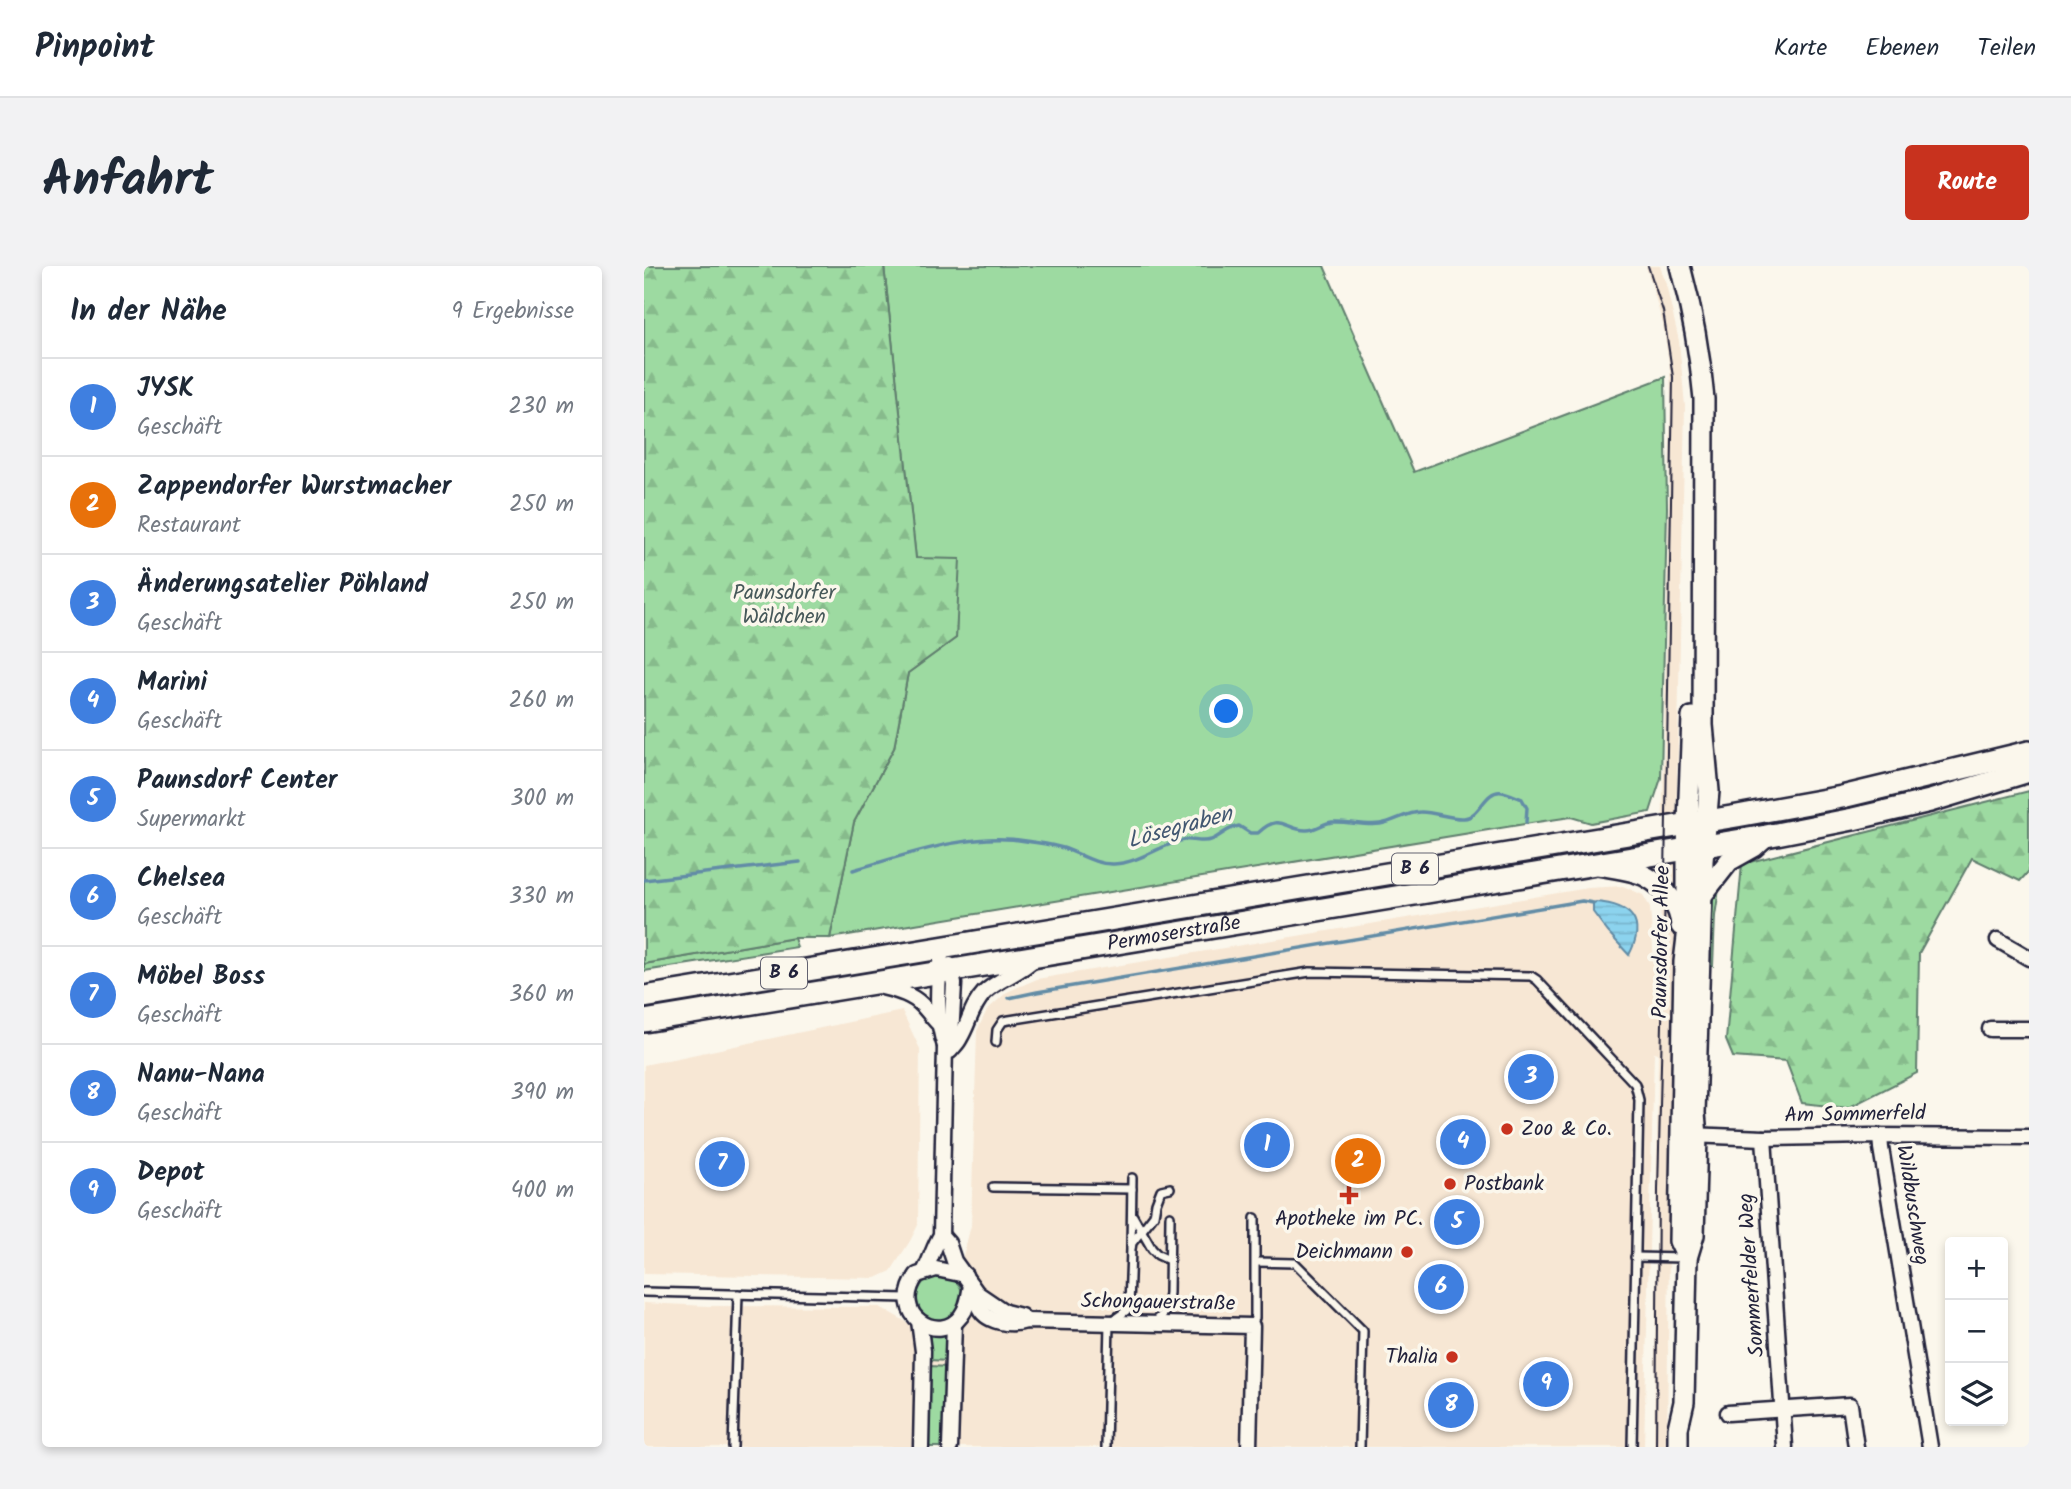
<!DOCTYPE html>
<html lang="de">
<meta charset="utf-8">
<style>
body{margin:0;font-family:Kalam,sans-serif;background:#f2f2f3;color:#1f2937}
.controls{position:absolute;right:21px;bottom:21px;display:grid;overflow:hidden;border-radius:7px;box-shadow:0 4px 10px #0003}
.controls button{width:63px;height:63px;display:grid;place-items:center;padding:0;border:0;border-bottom:2px solid #e0e1e3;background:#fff;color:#1f2937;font:35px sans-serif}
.you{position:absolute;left:583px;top:446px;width:24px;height:24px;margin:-18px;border:5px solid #fff;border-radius:50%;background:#1a73e8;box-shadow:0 0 0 10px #1a73e833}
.badge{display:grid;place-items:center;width:46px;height:46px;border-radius:50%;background:#c8321e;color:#fff;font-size:23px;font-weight:700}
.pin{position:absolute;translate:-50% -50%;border:4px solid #fff;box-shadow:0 2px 7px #0006}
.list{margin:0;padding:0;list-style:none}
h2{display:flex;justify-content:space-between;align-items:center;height:91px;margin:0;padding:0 28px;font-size:30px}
h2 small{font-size:23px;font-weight:400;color:#747a83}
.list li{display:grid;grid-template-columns:46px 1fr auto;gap:21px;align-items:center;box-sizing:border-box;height:98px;padding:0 28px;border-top:2px solid #e0e1e3}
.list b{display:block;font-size:26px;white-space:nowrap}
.list p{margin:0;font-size:23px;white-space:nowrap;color:#747a83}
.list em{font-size:23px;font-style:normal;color:#747a83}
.icon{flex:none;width:38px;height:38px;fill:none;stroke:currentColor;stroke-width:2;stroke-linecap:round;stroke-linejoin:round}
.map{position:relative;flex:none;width:1385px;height:1181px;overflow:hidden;border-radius:7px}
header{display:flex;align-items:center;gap:42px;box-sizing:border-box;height:98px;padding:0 35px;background:#fff;border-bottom:2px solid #e0e1e3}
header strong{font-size:33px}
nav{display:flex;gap:38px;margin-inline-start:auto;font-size:24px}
.intro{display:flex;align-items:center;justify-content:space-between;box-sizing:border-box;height:168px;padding:0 42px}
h1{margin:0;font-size:49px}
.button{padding:18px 32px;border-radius:7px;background:#c8321e;color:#fff;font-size:24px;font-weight:700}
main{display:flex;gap:42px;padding:0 42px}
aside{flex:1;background:#fff;border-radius:7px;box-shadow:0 4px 10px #0003}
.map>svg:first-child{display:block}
</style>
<header>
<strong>Pinpoint</strong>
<nav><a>Karte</a><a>Ebenen</a><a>Teilen</a></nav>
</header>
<div class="intro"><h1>Anfahrt</h1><a class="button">Route</a></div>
<main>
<aside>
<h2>In der Nähe<small>9 Ergebnisse</small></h2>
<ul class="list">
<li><span class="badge" style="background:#3f7fe0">1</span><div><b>JYSK</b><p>Geschäft</p></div><em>230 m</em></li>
<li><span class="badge" style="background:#e8710a">2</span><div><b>Zappendorfer Wurstmacher</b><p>Restaurant</p></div><em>250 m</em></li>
<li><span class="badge" style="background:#3f7fe0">3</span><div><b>Änderungsatelier Pöhland</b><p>Geschäft</p></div><em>250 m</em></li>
<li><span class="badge" style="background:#3f7fe0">4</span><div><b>Marini</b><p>Geschäft</p></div><em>260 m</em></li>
<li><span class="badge" style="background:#3f7fe0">5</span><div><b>Paunsdorf Center</b><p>Supermarkt</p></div><em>300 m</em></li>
<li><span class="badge" style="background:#3f7fe0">6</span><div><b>Chelsea</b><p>Geschäft</p></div><em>330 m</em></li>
<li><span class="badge" style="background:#3f7fe0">7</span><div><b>Möbel Boss</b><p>Geschäft</p></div><em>360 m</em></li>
<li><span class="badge" style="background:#3f7fe0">8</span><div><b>Nanu-Nana</b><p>Geschäft</p></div><em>390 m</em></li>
<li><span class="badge" style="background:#3f7fe0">9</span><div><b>Depot</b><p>Geschäft</p></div><em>400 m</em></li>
</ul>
</aside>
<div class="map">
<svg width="1385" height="1181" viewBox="0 0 1385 1181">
<defs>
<pattern id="forest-firs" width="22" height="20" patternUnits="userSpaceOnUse" patternTransform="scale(1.75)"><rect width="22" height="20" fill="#9ddaa1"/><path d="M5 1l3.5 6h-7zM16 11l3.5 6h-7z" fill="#87bb8c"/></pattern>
<pattern id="water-rules" width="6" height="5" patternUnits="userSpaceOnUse" patternTransform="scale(1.75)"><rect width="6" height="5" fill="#8cd3ee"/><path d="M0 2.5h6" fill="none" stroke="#78b5cd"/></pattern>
</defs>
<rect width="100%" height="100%" fill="#fbf7ec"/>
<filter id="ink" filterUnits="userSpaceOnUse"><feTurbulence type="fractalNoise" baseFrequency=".0143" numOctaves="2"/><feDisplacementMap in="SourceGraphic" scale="14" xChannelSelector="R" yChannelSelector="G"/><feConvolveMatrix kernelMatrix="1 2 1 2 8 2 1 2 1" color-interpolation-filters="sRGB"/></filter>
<g filter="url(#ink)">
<g fill="#f7e7d4">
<polygon points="1002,0 1016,0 1022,18 1035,75 1041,140 1030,657 1030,670 1035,670 1033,787 1027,787 1023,1181 1010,1181 1014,787 1010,786 1000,1181 0,1181 0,1037 65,1040 236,1041 296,1075 327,960 333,765 343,744 363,726 393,713 944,622 979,620 999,629 1006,641 1011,709 1012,681 1016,680 1027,133 1026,104 1019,58"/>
<polygon points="258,745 276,783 274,959 266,975 247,1005 232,1012 0,1008 0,799"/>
</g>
<g fill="#9ddaa1" stroke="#607e6e" stroke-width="2">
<polygon points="240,0 680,0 770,206 1021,111 1023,242 1017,512 1006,546 947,557 927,551 893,556 186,672 210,556 250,482 264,407 312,372 315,293 272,293"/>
<polygon points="1076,616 1071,650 1069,700 1065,700 1069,633 1071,624"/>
<polygon points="150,672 153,681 0,705 0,698"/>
<circle cx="296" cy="1032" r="23"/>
<polygon points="286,1064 304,1064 304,1095 285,1094"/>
<polygon points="285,1100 304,1101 303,1181 283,1181"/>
</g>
<g fill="url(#forest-firs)" stroke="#607e6e" stroke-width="2">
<polygon points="0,0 240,0 272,292 316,293 312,372 264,407 250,482 210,556 186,672 150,672 0,698"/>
<polygon points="1385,525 1385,605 1376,615 1328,592 1275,687 1273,807 1204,842 1158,837 1142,795 1089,791 1082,774 1098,598"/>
</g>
<path fill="url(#water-rules)" stroke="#628ca6" stroke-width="2" d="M952,636C987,639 1003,655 985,689L964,666L949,646V637Z"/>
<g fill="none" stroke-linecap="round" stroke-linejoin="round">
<g stroke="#628ca6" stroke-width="3.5">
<path d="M209,604C262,589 327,565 382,575C394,577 407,578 419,582C435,587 451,599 470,598C496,597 517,578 540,574C549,573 557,577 567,574C577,570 583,562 595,560L606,567H614C637,545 642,565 663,564C672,564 679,557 688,556C704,555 720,560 736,558C750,556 763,546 777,546C791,546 806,553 820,552C836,551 841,523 858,526C865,527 872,531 878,533L883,542L882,556"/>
<polyline points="0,614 156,596"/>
<polyline points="365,732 393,726 938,635 949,637"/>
</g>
<g stroke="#22223b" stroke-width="12">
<g id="service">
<polyline points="352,776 353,764 359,755 666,706 887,710 893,714 991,818 995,834 988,1181"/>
<polyline points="349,921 488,923"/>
<polyline points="489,950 508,983 514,989 525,994"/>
<polyline points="487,981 488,912"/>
<polyline points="991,991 1040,992"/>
<polyline points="612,996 651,997 719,1065 716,1181"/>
<polyline points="0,1026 263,1032"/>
<polyline points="511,1056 522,1045 525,1027 526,950"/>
<polyline points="608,1060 611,1052 611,952"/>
<polyline points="89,1181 94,1028"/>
<polyline points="462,1181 465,1057 482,1045 485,1040 487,983 488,977 510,949 512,937 517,924 526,922"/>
</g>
</g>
<g stroke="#22223b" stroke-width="19">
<g id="minor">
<polyline points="1354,674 1385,692"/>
<path d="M298,681C294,710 291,753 301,780"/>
<path d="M231,719C248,724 265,726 278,739C285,746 289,753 297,760"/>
<polyline points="1346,763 1385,763"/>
<path d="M306,785C309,781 314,777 316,772C325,757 327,741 340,727C355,712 377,707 391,692"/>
<polyline points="1046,869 1120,872 1225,870 1385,871"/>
<polyline points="1236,870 1237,882 1286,1181"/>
<polyline points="1120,872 1141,1181"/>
<polyline points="297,969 304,977 310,995 333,1027 361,1046 377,1050 382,1055"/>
<path d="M280,1006C287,993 290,980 297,969L301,780L307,770L310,718L306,699"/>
<path d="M321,1009L292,1003L273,1009C244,1050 296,1079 317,1050C324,1041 325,1030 327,1019"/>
<path d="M333,1027C333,1031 333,1036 334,1039C341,1057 367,1060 382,1055L608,1060L605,1181"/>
<polyline points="275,1055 279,1085 277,1181"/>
<polyline points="1084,1147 1206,1139 1212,1181"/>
<polyline points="306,1181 310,1057"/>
</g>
</g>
<g stroke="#22223b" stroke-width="24">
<g id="secondary">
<path d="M954,599C969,602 989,603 1003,611C1021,621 1036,640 1037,660"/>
<polyline points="1060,627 1085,595 1110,581 1122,570"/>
<polyline points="1043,992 1035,975 1040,696 1043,671 1043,583 1048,451"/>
<path d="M1034,1181V1162L1040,1136L1043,992L1050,969L1053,870L1051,847L1059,595L1065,525L1059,459L1060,133C1056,87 1048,44 1036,0"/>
</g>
</g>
<g stroke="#22223b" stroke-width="26">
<g id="primary">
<polyline points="0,731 1093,550 1198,531 1385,486"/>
<path id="s1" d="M0,755L1122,570L1209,553L1286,535L1385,505"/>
</g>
</g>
<use href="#service" stroke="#fbf7ec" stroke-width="7"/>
<use href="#minor" stroke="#fbf7ec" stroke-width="14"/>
<use href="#secondary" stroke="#fbf7ec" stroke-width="19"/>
<use href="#primary" stroke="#fbf7ec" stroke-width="21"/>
<polyline stroke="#22223b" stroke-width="2" points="1004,0 1019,45 1029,111 1020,674 1014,924 1012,1181"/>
</g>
</g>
<g fill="#c8321e" stroke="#fbf7ec" stroke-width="2.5">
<circle cx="863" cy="863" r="7"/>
<circle cx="806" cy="918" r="7"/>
<path d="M701.5 918.5h7v7h7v7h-7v7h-7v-7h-7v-7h7z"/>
<circle cx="763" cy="986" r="7"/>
<circle cx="808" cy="1091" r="7"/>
</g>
<g text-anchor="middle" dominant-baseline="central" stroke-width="7" stroke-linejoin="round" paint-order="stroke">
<g fill="#fbf7ec" stroke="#636270" stroke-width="2">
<rect x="748" y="587.5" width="46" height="31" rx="5"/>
<rect x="117" y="691.5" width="46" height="31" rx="5"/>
</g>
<g font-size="19" font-weight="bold" fill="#22223b">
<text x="771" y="603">B 6</text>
<text x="140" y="707">B 6</text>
</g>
<g font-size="21" fill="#47595a" stroke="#fbf7ec">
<text x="140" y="327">Paunsdorfer<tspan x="140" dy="24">Wäldchen</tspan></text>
</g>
<g font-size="21" fill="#22223b" stroke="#fbf7ec">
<text stroke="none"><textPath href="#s1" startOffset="537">Permoserstraße</textPath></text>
<text transform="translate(1018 676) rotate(-89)">Paunsdorfer Allee</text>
<text transform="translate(1211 849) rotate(-1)">Am Sommerfeld</text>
<text transform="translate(1268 939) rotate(81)">Wildbuschweg</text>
<text transform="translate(1108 1009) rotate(-94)">Sommerfelder Weg</text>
<text transform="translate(514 1037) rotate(1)">Schongauerstraße</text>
</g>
<g font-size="21" fill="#22223b" stroke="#fbf7ec" text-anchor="start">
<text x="877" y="863">Zoo &amp; Co.</text>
<text x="820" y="918">Postbank</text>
<text x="705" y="953" text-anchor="middle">Apotheke im PC.</text>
<text x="749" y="986" text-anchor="end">Deichmann</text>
<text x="794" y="1091" text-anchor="end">Thalia</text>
</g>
<g font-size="23" font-style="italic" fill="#425771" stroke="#fbf7ec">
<text transform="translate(536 562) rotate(-15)">Lösegraben</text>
</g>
</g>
</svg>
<div class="controls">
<button>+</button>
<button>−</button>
<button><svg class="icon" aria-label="layers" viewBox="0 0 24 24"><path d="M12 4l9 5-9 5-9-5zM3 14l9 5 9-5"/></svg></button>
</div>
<div class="you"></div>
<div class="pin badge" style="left:623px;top:879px;background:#3f7fe0">1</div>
<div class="pin badge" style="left:714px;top:895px;background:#e8710a">2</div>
<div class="pin badge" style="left:887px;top:811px;background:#3f7fe0">3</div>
<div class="pin badge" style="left:819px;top:876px;background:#3f7fe0">4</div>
<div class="pin badge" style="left:813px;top:956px;background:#3f7fe0">5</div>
<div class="pin badge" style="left:797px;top:1021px;background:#3f7fe0">6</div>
<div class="pin badge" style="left:78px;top:898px;background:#3f7fe0">7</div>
<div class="pin badge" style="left:807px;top:1139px;background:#3f7fe0">8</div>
<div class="pin badge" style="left:902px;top:1118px;background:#3f7fe0">9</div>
</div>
</main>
